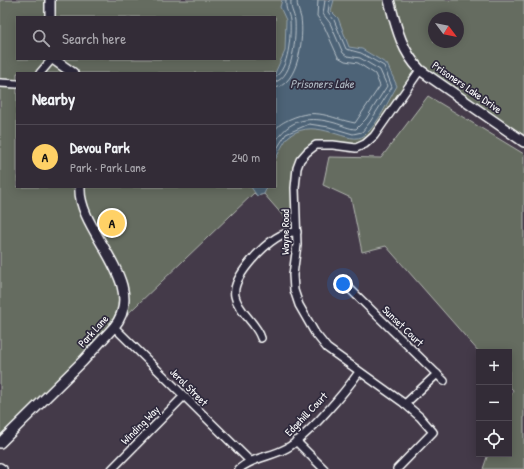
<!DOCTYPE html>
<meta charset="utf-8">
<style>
body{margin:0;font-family:"Patrick Hand",sans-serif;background:#3e3842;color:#f1f3f6}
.controls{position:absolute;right:12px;bottom:12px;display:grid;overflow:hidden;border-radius:0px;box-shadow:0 2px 10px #0003}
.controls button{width:36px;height:36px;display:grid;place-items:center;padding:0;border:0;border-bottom:1px solid #4e4852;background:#332c37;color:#f1f3f6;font:20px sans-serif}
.compass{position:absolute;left:428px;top:12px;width:36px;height:36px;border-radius:50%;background:#332c37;box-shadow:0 2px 10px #0003;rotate:122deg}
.you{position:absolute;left:343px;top:284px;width:14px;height:14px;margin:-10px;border:3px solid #fff;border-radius:50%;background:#1a73e8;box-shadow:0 0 0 6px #1a73e833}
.badge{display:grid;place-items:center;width:26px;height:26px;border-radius:50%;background:#ffd166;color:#111;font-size:13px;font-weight:700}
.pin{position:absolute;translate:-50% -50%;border:2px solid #fff;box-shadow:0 1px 4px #0006}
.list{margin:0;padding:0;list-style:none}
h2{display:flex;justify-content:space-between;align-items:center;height:52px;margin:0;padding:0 16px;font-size:17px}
h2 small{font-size:13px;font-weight:400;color:#a9a7ad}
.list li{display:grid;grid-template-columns:26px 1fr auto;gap:12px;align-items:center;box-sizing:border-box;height:64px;padding:0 16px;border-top:1px solid #4e4852}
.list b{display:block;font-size:15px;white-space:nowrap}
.list p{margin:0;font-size:13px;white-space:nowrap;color:#a9a7ad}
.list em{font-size:13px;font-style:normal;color:#a9a7ad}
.icon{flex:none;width:22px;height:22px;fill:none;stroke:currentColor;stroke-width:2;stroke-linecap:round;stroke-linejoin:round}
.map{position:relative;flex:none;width:524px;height:469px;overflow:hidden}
.search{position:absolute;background:#332c37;box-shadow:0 2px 10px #0003;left:16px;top:16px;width:260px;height:44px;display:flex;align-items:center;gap:10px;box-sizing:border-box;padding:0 14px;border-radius:0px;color:#a9a7ad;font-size:15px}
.panel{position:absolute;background:#332c37;box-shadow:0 2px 10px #0003;left:16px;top:72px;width:260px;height:116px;border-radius:0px}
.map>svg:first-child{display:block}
</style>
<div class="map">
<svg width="524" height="469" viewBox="0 0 524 469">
<rect width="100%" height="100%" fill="#443a49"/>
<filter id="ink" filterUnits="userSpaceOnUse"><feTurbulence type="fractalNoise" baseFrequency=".025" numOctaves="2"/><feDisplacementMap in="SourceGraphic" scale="8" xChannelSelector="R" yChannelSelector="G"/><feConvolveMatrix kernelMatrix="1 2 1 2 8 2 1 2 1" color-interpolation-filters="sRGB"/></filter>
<g filter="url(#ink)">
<g fill="#656c60" stroke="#b2b6b0" fill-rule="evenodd">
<path d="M0,0H524V142L420,70L365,144L316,145L297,168V232L264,194L257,196L254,193L114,327L0,443ZM17,17H275V59H17ZM434,18H458V42H434ZM17,73H275V187H17Z"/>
<polygon points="428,96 524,154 524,469 483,469 488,454 509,454 509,400 513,390 509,386 509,352 479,352 386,246 362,252 351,198 323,185 329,157 381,158"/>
</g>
<g fill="#4d6477" stroke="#94a2ad">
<path d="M282,0H334L331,11L338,18L349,47L362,49L387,64L397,86C388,101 379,123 365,135C349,148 318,115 289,136C284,141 279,153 275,160V73L285,51L286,20L280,7Z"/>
<polygon points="251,187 267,187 264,194 257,196"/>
</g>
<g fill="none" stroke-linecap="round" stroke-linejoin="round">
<g stroke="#b8c1c9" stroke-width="1">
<path d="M275,77C289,69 291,35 290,21C289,11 285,12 286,0"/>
<path d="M275,82C294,77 296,36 295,21C294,12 290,10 291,0"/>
<path d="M275,88C299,84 304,37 301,18C299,11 297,7 297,0"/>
<path d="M275,130C279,124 284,122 290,119C317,107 329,118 355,123L380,86L375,74L358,63L345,61L338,57L324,26L317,16L318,0"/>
<path d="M275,143C288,118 310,116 335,123C342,125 349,129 356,129L366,119L387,86L380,70L360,58L347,56L343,53L330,23L323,14L325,0"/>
<polyline points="275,152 286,134 309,124 329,127 353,134 362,132 370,122 392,87 384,66 361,53 346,49 334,20 328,12 330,0"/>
</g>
<g stroke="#fff" stroke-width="10">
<g id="street">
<polyline points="40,73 52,59"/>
<polyline points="0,83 17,84"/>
<polyline points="347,286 444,381"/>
<polyline points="114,327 250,461"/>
<path d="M261,338C256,322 238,312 235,296C231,278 262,247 276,238C282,234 290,232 297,232"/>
<polyline points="405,404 437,374"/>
<polyline points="296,441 324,469"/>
<polyline points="0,467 3,469"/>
<polyline points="112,469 183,397"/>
<path d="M239,469C253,457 271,457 287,448C308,436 345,392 359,372"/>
<polyline points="397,469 433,432 420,417 405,404 327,348 315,333 299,305 294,290 293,275 297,245 295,188 297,168 300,160 307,152 316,145 333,145 356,148 365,144 374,136 420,70"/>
</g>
</g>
<g stroke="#fff" stroke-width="12">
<g id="secondary">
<polyline points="50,0 50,17"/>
<path d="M389,0C396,26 401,50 420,70L524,142"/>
<polyline points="53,59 73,73"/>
<path d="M0,443L83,361L114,327C150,283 77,231 80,187"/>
</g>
</g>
<use href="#street" stroke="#2f2a3d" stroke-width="7"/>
<use href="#secondary" stroke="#2f2a3d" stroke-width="9"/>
</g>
</g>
<g text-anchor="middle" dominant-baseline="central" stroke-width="3.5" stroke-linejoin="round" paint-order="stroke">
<g font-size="11" fill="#fff" stroke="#2f2a3d">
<text transform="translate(467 87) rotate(35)">Prisoners Lake Drive</text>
<text transform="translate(285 232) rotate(-90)">Wayne Road</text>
<text transform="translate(403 326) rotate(44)">Sunset Court</text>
<text transform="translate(93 331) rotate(-48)">Park Lane</text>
<text transform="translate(189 387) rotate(45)">Jerol Street</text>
<text transform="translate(306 414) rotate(-46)">Edgehill Court</text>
<text transform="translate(140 425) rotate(-45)">Winding Way</text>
</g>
<g font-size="12" font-style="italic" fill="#afb9c2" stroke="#2f2a3d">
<text x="322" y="83">Prisoners Lake</text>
</g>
</g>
</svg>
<div class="controls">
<button>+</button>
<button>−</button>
<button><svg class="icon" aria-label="locate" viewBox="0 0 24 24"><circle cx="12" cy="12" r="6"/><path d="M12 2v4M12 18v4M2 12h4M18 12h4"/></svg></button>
</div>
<svg class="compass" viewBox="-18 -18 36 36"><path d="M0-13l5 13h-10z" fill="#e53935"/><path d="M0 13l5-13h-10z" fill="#a9a7ad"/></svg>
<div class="you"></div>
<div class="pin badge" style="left:112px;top:223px">A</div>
<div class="search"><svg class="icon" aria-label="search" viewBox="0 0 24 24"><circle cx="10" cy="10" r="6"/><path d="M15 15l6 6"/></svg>Search here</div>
<section class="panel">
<h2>Nearby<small></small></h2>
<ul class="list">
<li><span class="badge">A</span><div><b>Devou Park</b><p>Park · Park Lane</p></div><em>240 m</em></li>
</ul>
</section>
</div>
